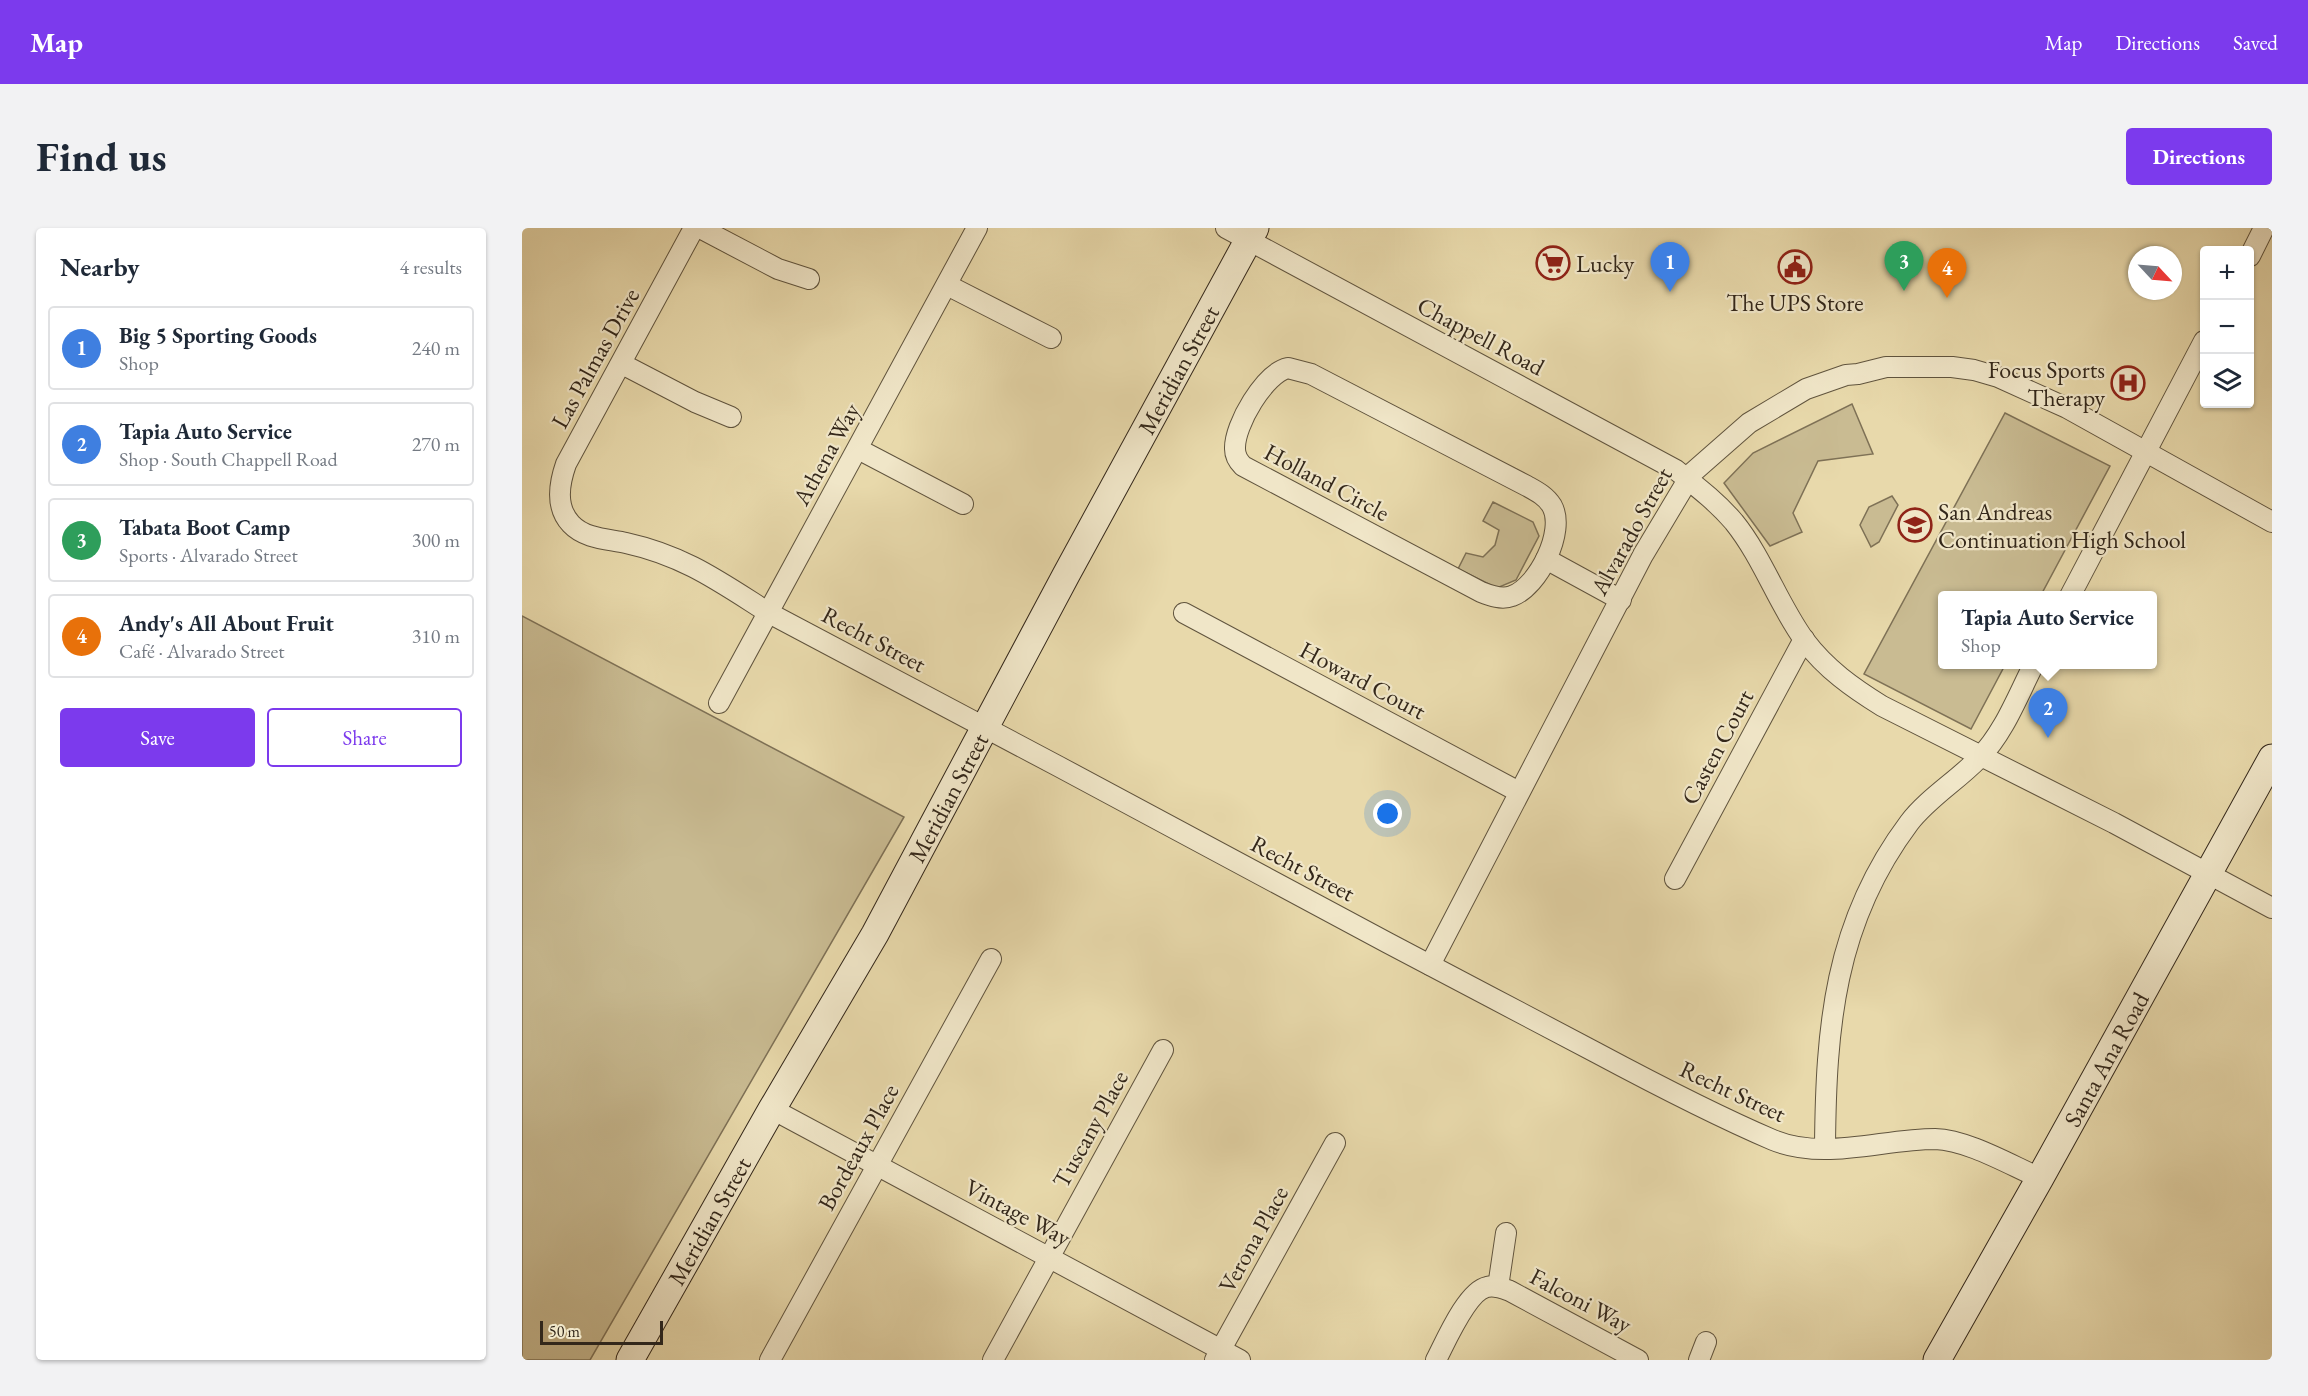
<!DOCTYPE html>
<meta charset="utf-8">
<style>
body{margin:0;font-family:"EB Garamond",serif;background:#f2f2f3;color:#1f2937}
.controls{position:absolute;right:18px;top:18px;display:grid;overflow:hidden;border-radius:6px;box-shadow:0 2px 4px #0004}
.controls button{width:54px;height:54px;display:grid;place-items:center;padding:0;border:0;border-bottom:2px solid #e0e1e3;background:#fff;color:#1f2937;font:30px sans-serif}
.compass{position:absolute;left:1606px;top:18px;width:54px;height:54px;border-radius:50%;background:#fff;box-shadow:0 2px 4px #0004;rotate:116deg}
.scale{position:absolute;left:18px;bottom:15px;width:123px;box-sizing:border-box;padding-left:6px;border:3px solid #33271a;border-top:0;font-size:16px;line-height:21px;white-space:nowrap;color:#33271a;-webkit-text-stroke:4px #f0e6c8;paint-order:stroke}
.you{position:absolute;left:866px;top:586px;width:21px;height:21px;margin:-15px;border:4px solid #fff;border-radius:50%;background:#1a73e8;box-shadow:0 0 0 9px #1a73e833}
.badge{display:grid;place-items:center;width:39px;height:39px;border-radius:50%;background:#7c3aed;color:#fff;font-size:20px;font-weight:700}
.pin{position:absolute;translate:-50% -50px;filter:drop-shadow(0 2px 3px #0008)}
.pin::after{content:'';position:absolute;top:32px;width:21px;height:18px;background:inherit;clip-path:polygon(0 0,100% 0,50% 100%)}
.popup{position:absolute;left:1416px;top:363px;width:219px;height:78px;box-sizing:border-box;display:grid;place-content:center;border-radius:6px;background:#fff;filter:drop-shadow(0 2px 4px #0005);font-size:20px;white-space:nowrap;color:#747a83}
.popup b{font-size:22px;color:#1f2937}
.popup::after{content:'';position:absolute;left:50%;top:100%;margin-left:-12px;border:12px solid transparent;border-top-color:#fff}
.list{margin:0;padding:0;list-style:none}
h2{display:flex;justify-content:space-between;align-items:center;height:78px;margin:0;padding:0 24px;font-size:26px}
h2 small{font-size:20px;font-weight:400;color:#747a83}
.list li{display:grid;grid-template-columns:39px 1fr auto;gap:18px;align-items:center;box-sizing:border-box;height:84px;margin:0 12px 12px;padding:0 12px;border:2px solid #e0e1e3;border-radius:6px}
.list b{display:block;font-size:22px;white-space:nowrap}
.list p{margin:0;font-size:20px;white-space:nowrap;color:#747a83}
.list em{font-size:20px;font-style:normal;color:#747a83}
.actions{display:flex;gap:12px;padding:18px 24px}
.actions a{flex:1;padding:14px 0;border:2px solid #7c3aed;border-radius:6px;text-align:center;font-size:21px;color:#7c3aed}
.actions .main{background:#7c3aed;color:#fff}
.icon{flex:none;width:33px;height:33px;fill:none;stroke:currentColor;stroke-width:2;stroke-linecap:round;stroke-linejoin:round}
.map{position:relative;flex:none;width:1750px;height:1132px;overflow:hidden;border-radius:6px}
header{display:flex;align-items:center;gap:36px;box-sizing:border-box;height:84px;padding:0 30px;background:#7c3aed;color:#fff}
header strong{font-size:28px}
nav{display:flex;gap:33px;margin-inline-start:auto;font-size:21px}
.intro{display:flex;align-items:center;justify-content:space-between;box-sizing:border-box;height:144px;padding:0 36px}
h1{margin:0;font-size:42px}
.button{padding:15px 27px;border-radius:6px;background:#7c3aed;color:#fff;font-size:21px;font-weight:700}
main{display:flex;gap:36px;padding:0 36px}
aside{flex:1;background:#fff;border-radius:6px;box-shadow:0 2px 4px #0004}
.map>svg:first-child{display:block}
</style>
<header>
<strong>Map</strong>
<nav><a>Map</a><a>Directions</a><a>Saved</a></nav>
</header>
<div class="intro"><h1>Find us</h1><a class="button">Directions</a></div>
<main>
<aside>
<h2>Nearby<small>4 results</small></h2>
<ul class="list">
<li><span class="badge" style="background:#3f7fe0">1</span><div><b>Big 5 Sporting Goods</b><p>Shop</p></div><em>240 m</em></li>
<li><span class="badge" style="background:#3f7fe0">2</span><div><b>Tapia Auto Service</b><p>Shop · South Chappell Road</p></div><em>270 m</em></li>
<li><span class="badge" style="background:#2e9e5b">3</span><div><b>Tabata Boot Camp</b><p>Sports · Alvarado Street</p></div><em>300 m</em></li>
<li><span class="badge" style="background:#e8710a">4</span><div><b>Andy's All About Fruit</b><p>Café · Alvarado Street</p></div><em>310 m</em></li>
</ul>
<div class="actions"><a class="main">Save</a><a>Share</a></div>
</aside>
<div class="map">
<svg width="1750" height="1132" viewBox="0 0 1750 1132">
<rect width="100%" height="100%" fill="#e8d9ab"/>
<filter id="stains"><feTurbulence type="fractalNoise" baseFrequency=".00333" numOctaves="4"/><feColorMatrix values="0 0 0 0 .2 0 0 0 0 .09 0 0 0 0 .02 0 0 0 .5 -.17"/></filter>
<radialGradient id="worn" r=".72"><stop offset=".6" stop-color="#630" stop-opacity="0"/><stop offset="1" stop-color="#630" stop-opacity=".3"/></radialGradient>
<g fill="#c9bb92" stroke="#7e7156" stroke-width="1.5">
<polygon points="1330,176 1351,226 1296,233 1271,285 1280,304 1248,318 1202,255 1231,225"/>
<polygon points="1483,185 1588,238 1519,367 1421,368 1421,436 1483,437 1449,501 1342,446"/>
<polygon points="1370,268 1376,277 1357,314 1349,319 1338,297 1347,279"/>
<polygon points="971,274 1011,294 1017,308 994,352 975,360 936,341 944,325 961,329 973,317 977,302 961,293"/>
<polygon points="0,388 382,589 68,1132 0,1132"/>
</g>
<g fill="none" stroke-linecap="round" stroke-linejoin="round">
<g stroke="#60543e" stroke-width="22">
<g id="street">
<path d="M172,0L44,236C37,256 33,279 49,296C63,311 86,311 104,315C163,328 198,354 247,385C454,494 660,604 866,715C935,751 1004,788 1073,824C1131,855 1190,886 1251,912C1302,933 1360,911 1413,911C1446,912 1488,937 1518,950"/>
<polyline points="178,0 256,41 287,51"/>
<path d="M704,0L1154,242C1174,258 1195,274 1212,294C1241,330 1256,376 1283,413C1304,441 1331,460 1360,478L1592,595L1750,680"/>
<polyline points="1728,28 1742,0"/>
<polyline points="425,57 529,110"/>
<polyline points="100,136 173,174 209,189"/>
<path d="M766,140L789,146L1005,258C1014,263 1024,268 1030,278C1044,303 1016,359 990,368C980,372 969,368 959,364L721,238C716,233 713,228 713,221C712,197 743,145 766,140Z"/>
<polyline points="336,221 441,276"/>
<polyline points="1024,331 1099,372"/>
<polyline points="1548,368 1682,113"/>
<polyline points="662,385 997,564"/>
<polyline points="197,475 455,0"/>
<polyline points="1153,651 1282,411"/>
<polyline points="908,737 1121,327 1170,245 1227,195 1284,161 1324,147 1336,146 1364,139 1430,139 1452,142 1476,149 1545,180 1750,294"/>
<polyline points="250,881 718,1132"/>
<path d="M1303,919C1304,800 1312,695 1387,595C1406,570 1435,553 1457,530C1482,505 1496,467 1512,436"/>
<polyline points="976,1059 984,1005"/>
<polyline points="248,1132 469,731"/>
<polyline points="471,1132 641,822"/>
<polyline points="693,1132 813,915"/>
<path d="M914,1132C923,1115 945,1063 965,1059C973,1057 980,1060 988,1063L1116,1132"/>
<polyline points="1177,1132 1184,1114"/>
</g>
</g>
<g stroke="#33271a" stroke-width="29">
<g id="secondary">
<path id="s1" d="M108,1132L250,881L353,706L544,347L733,0"/>
<path id="s2" d="M1415,1132L1518,950L1750,530"/>
</g>
</g>
<use href="#street" stroke="#f0e6c8" stroke-width="20"/>
<use href="#secondary" stroke="#f0e6c8" stroke-width="27"/>
</g>
<defs>
<g id="supermarket-ring" transform="scale(1.725)"><circle r="9.5" fill="#f0e6c8" stroke="#8f2418" stroke-width="1.5"/><path d="M-6-5.5h2.5l.6 2H6L4.5 2H-2.5L-4.4-4H-6ZM-1.5 3.2a1.3 1.3 0 1 0 .1 0ZM3 3.2a1.3 1.3 0 1 0 .1 0Z" fill="#8f2418"/></g>
<g id="civic-ring" transform="scale(1.725)"><circle r="9.5" fill="#f0e6c8" stroke="#8f2418" stroke-width="1.5"/><path d="M-.6-6.5H3V-4.5H.6V-3L4-1V1h2V6H-6V1h2V-1L-.6-3ZM-1.2 2.5V6h2.4V2.5Z" fill="#8f2418"/></g>
<g id="hospital-ring" transform="scale(1.725)"><circle r="9.5" fill="#f0e6c8" stroke="#8f2418" stroke-width="1.5"/><path d="M-5-5h3v3.5h4V-5h3V5h-3V1.5h-4V5h-3Z" fill="#8f2418"/></g>
<g id="school-ring" transform="scale(1.725)"><circle r="9.5" fill="#f0e6c8" stroke="#8f2418" stroke-width="1.5"/><path d="M0-5L7-2L0 1L-7-2ZM-4 1L0 2.5L4 1V4Q0 6-4 4Z" fill="#8f2418"/></g>
</defs>
<g fill-rule="evenodd">
<use href="#supermarket-ring" x="1031" y="35"/>
<use href="#civic-ring" x="1273" y="39"/>
<use href="#hospital-ring" x="1606" y="155"/>
<use href="#school-ring" x="1393" y="297"/>
</g>
<g text-anchor="middle" dominant-baseline="central" stroke-width="4.5" stroke-linejoin="round" paint-order="stroke">
<g font-size="24" fill="#33271a" stroke="#f0e6c8" text-anchor="start">
<text x="1054" y="35">Lucky</text>
<text x="1273" y="74" text-anchor="middle">The UPS Store</text>
<text x="1583" y="141" text-anchor="end">Focus Sports<tspan x="1583" dy="28">Therapy</tspan></text>
<text x="1416" y="283">San Andreas<tspan x="1416" dy="28">Continuation High School</tspan></text>
</g>
<g font-size="24" fill="#33271a" stroke="#f0e6c8">
<text transform="translate(959 108) rotate(28)">Chappell Road</text>
<text transform="translate(73 130) rotate(-61)">Las Palmas Drive</text>
<text stroke="none"><textPath href="#s1" startOffset="1132">Meridian Street</textPath></text>
<text transform="translate(304 226) rotate(-61)">Athena Way</text>
<text transform="translate(805 254) rotate(28)">Holland Circle</text>
<text transform="translate(1109 303) rotate(-61)">Alvarado Street</text>
<text transform="translate(352 411) rotate(28)">Recht Street</text>
<text transform="translate(841 452) rotate(28)">Howard Court</text>
<text transform="translate(1195 519) rotate(-62)">Casten Court</text>
<text stroke="none"><textPath href="#s1" startOffset="646">Meridian Street</textPath></text>
<text transform="translate(781 640) rotate(28)">Recht Street</text>
<text stroke="none"><textPath href="#s2" startOffset="345">Santa Ana Road</textPath></text>
<text transform="translate(1211 863) rotate(25)">Recht Street</text>
<text transform="translate(568 901) rotate(-61)">Tuscany Place</text>
<text transform="translate(336 919) rotate(-61)">Bordeaux Place</text>
<text transform="translate(496 984) rotate(28)">Vintage Way</text>
<text stroke="none"><textPath href="#s1" startOffset="160">Meridian Street</textPath></text>
<text transform="translate(731 1011) rotate(-61)">Verona Place</text>
<text transform="translate(1059 1072) rotate(28)">Falconi Way</text>
</g>
</g>
<rect width="100%" height="100%" filter="url(#stains)"/>
<rect width="100%" height="100%" fill="url(#worn)"/>
</svg>
<div class="controls">
<button>+</button>
<button>−</button>
<button><svg class="icon" aria-label="layers" viewBox="0 0 24 24"><path d="M12 4l9 5-9 5-9-5zM3 14l9 5 9-5"/></svg></button>
</div>
<svg class="compass" viewBox="-18 -18 36 36"><path d="M0-13l5 13h-10z" fill="#e53935"/><path d="M0 13l5-13h-10z" fill="#747a83"/></svg>
<div class="scale">50 m</div>
<div class="you"></div>
<div class="pin badge" style="left:1148px;top:64px;background:#3f7fe0">1</div>
<div class="pin badge" style="left:1526px;top:510px;background:#3f7fe0">2</div>
<div class="popup"><b>Tapia Auto Service</b>Shop</div>
<div class="pin badge" style="left:1382px;top:63px;background:#2e9e5b">3</div>
<div class="pin badge" style="left:1425px;top:70px;background:#e8710a">4</div>
</div>
</main>
